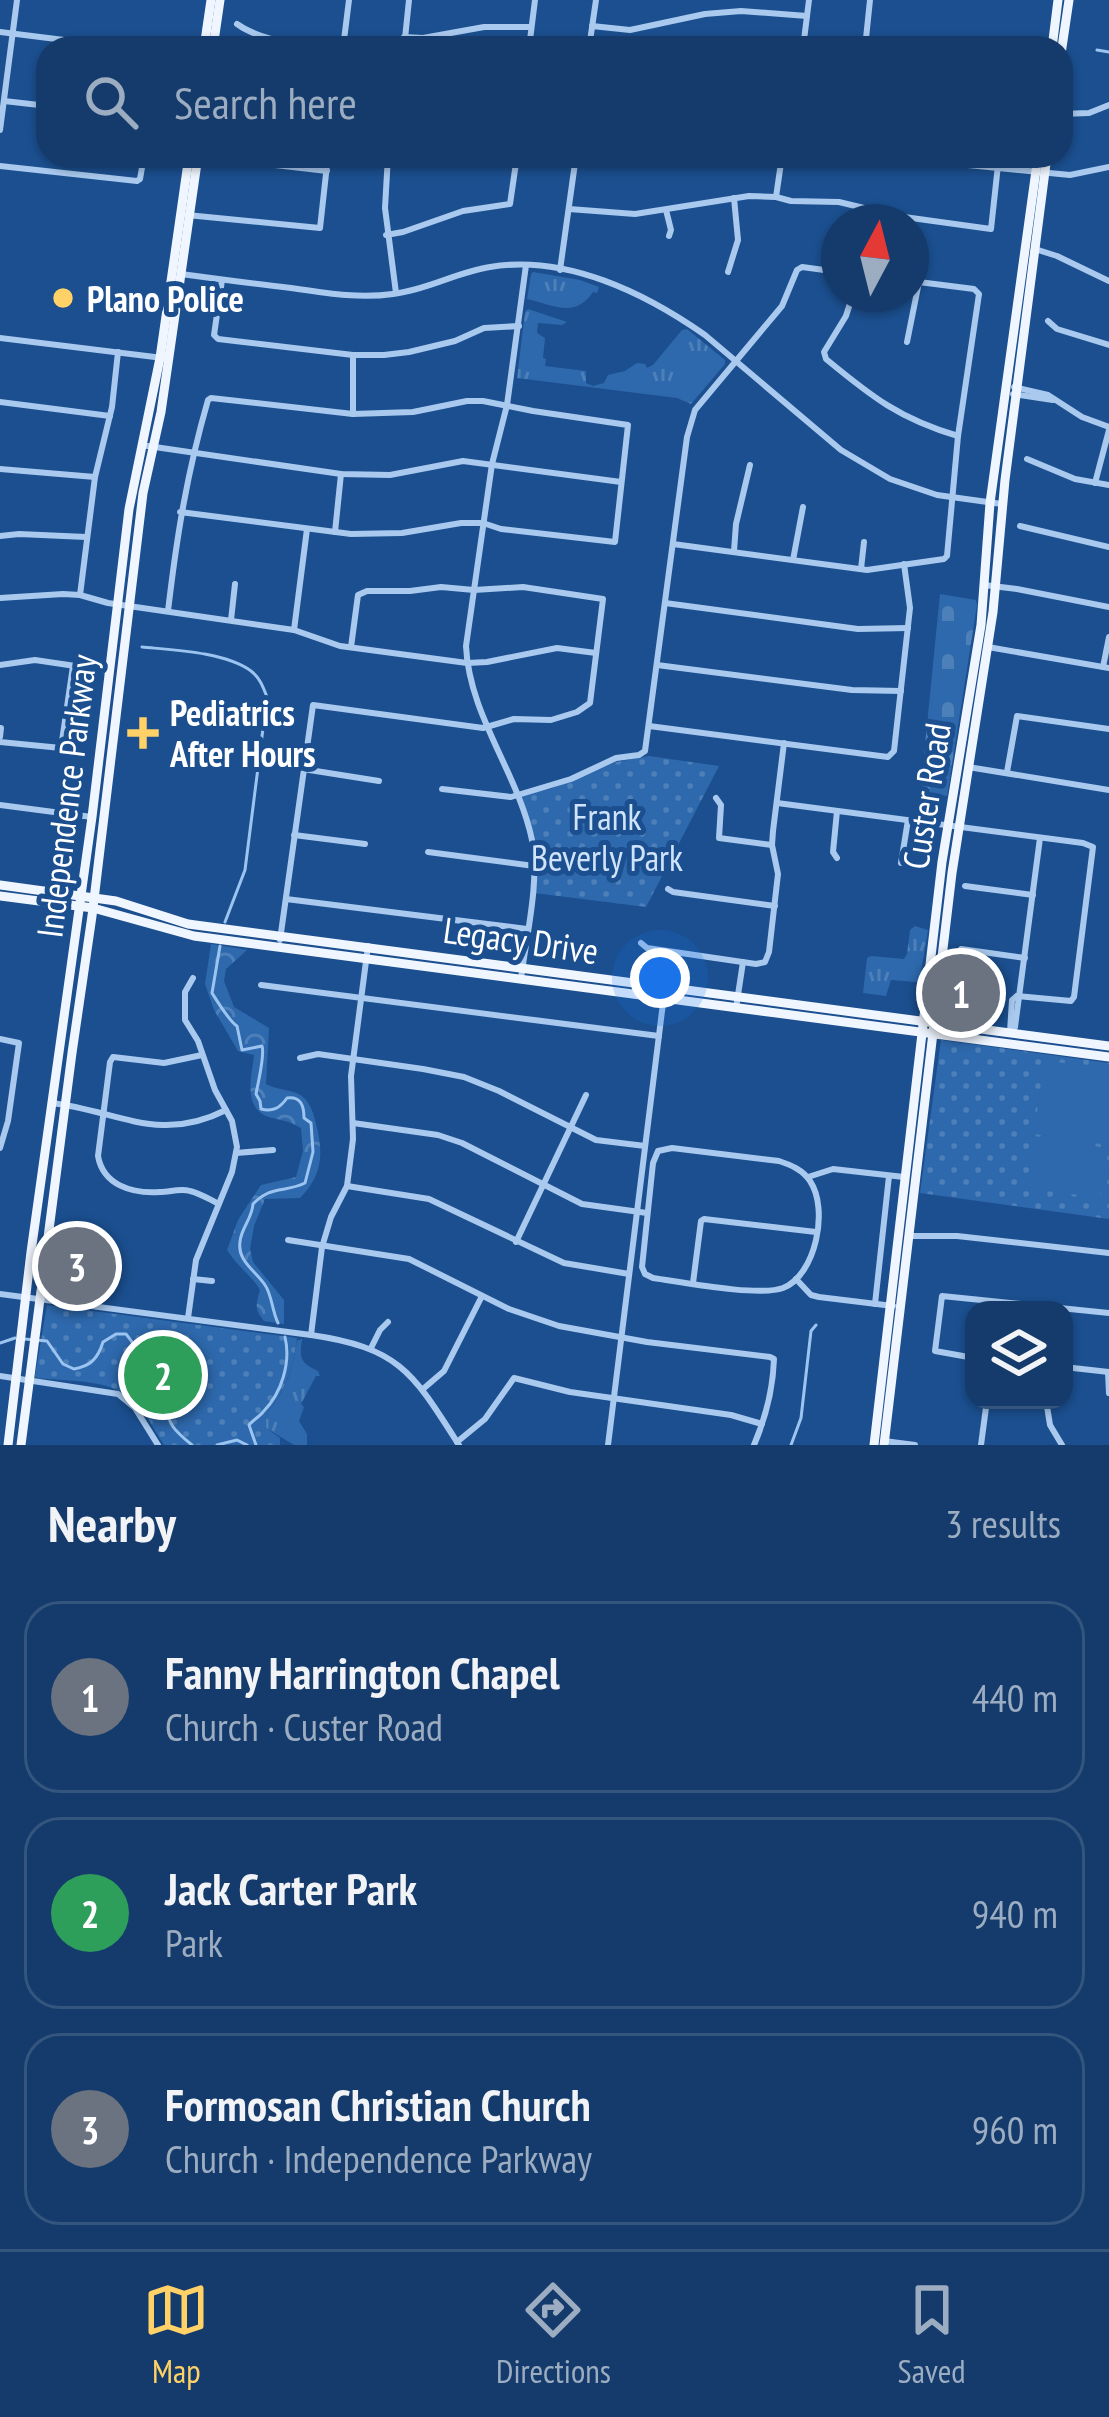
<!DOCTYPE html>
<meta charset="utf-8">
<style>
body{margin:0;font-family:"PT Sans Narrow",sans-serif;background:#1d4271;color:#f1f3f6}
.controls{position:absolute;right:36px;bottom:36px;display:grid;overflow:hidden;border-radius:24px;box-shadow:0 3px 9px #0004}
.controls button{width:108px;height:108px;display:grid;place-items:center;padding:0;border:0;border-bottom:3px solid #33557e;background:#143b6b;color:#f1f3f6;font:60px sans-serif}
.compass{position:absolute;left:821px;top:204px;width:108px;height:108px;border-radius:50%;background:#143b6b;box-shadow:0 3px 9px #0004;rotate:7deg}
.you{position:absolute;left:660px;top:978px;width:42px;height:42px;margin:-30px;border:9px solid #fff;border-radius:50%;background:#1a73e8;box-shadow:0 0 0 18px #1a73e833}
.badge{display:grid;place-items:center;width:78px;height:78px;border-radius:50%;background:#ffd166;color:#fff;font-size:39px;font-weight:700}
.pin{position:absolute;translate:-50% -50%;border:6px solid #fff;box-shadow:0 3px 12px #0006}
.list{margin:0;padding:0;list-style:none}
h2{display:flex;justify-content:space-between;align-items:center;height:156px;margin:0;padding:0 48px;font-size:51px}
h2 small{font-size:39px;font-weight:400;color:#9dadc1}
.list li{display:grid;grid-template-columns:78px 1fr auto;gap:36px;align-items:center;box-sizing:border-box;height:192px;margin:0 24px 24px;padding:0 24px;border:3px solid #33557e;border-radius:36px}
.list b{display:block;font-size:45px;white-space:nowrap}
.list p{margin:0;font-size:39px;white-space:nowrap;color:#9dadc1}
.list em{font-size:39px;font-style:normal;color:#9dadc1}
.icon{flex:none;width:66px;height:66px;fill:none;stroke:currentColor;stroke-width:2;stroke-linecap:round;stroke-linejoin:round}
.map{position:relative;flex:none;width:1109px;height:1445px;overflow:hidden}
.search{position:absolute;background:#143b6b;box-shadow:0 3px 9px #0004;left:36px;right:36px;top:36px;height:132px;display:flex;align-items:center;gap:30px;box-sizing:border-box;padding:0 42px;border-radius:36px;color:#9dadc1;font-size:45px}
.sheet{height:804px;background:#143b6b}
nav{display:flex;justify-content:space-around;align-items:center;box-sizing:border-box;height:168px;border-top:3px solid #33557e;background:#143b6b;font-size:33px;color:#9dadc1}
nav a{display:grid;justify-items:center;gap:6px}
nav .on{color:#ffd166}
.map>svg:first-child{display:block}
</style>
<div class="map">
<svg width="1109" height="1445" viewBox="0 0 1109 1445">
<defs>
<pattern id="grass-tufts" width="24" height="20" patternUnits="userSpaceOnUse" patternTransform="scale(3)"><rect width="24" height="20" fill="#2e69ad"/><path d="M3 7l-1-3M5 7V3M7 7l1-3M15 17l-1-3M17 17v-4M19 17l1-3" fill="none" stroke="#4d80b9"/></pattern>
<pattern id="forest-crowns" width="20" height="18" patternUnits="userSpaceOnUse" patternTransform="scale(3)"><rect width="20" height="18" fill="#2e69ad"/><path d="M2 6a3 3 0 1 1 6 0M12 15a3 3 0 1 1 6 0" fill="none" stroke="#4d80b9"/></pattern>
<pattern id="cemetery-stones" width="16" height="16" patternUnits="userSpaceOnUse" patternTransform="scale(3)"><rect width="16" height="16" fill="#2e69ad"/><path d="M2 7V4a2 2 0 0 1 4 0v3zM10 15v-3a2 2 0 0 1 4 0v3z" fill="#4d80b9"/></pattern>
<pattern id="park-dots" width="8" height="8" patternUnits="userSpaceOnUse" patternTransform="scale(3)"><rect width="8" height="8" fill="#2e69ad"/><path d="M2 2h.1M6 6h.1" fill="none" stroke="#4d80b9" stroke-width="1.8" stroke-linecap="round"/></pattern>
</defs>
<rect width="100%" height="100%" fill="#1b4f8f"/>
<g fill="url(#grass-tufts)">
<path d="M533,272L580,280L599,287L597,293L593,292C574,319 554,305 527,299L531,274Z"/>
<polygon points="528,309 567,322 562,325 538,323 537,333 545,338 543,358 546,359 545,366 586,371 586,383 593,386 604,383 608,375 625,371 637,363 645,364 647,368 653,365 682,330 687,329 725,360 725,364 691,404 677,398 517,378 525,312"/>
<polygon points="915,926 928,930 919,985 917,982 891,980 886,996 863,993 867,958 871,956 904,959 907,954 910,930"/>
<path d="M302,1339C299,1359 301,1363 318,1371L320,1376H316L301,1404L304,1407L299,1421L307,1434V1445H294L266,1428L265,1415C286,1392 292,1371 297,1341Z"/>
</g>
<path fill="url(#forest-crowns)" d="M211,944L247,950L226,969L224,981L234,1007L269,1028L266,1084C278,1091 294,1089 303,1097C311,1104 314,1115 316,1124C324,1154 322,1176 300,1198L265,1199L254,1226L250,1249L253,1262L284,1300V1324L264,1321C254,1309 256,1304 260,1290C253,1277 237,1266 227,1250L238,1220L261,1185L296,1177L303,1151L301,1128C289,1121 285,1121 272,1118C241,1110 252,1076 254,1055L238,1051L214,1010L205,984Z"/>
<polygon fill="url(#cemetery-stones)" points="940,594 976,600 977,605 947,796 924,792 921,785"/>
<g fill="url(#park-dots)">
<path d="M649,756L719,766L646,907L534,893C539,858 534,831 522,798L524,794L550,789L616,762Z"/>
<polygon points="941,1040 1109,1063 1109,1219 920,1193"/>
<path d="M47,1305L297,1338C293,1369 286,1391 265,1415L266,1428L280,1438V1445H164C154,1430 145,1409 130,1398C108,1379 65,1381 37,1378L35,1376Z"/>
</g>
<g fill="#2e69ad">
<polygon points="1044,1060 1109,1070 1109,1145 1034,1134"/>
<polygon points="1034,1137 1107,1148 1100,1198 1027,1188"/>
</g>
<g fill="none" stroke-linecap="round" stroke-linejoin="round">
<g stroke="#9cc4f0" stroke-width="3">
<polyline points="1097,50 1109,52"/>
<path d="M142,647C173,650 225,652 251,671C260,678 263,687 267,697L245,870L225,922"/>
<path d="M220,946L212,993C217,1001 230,1022 237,1026L242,1050L262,1046C265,1055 258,1083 256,1094L260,1101L261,1109C273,1112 280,1108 287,1098C301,1096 304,1106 304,1118L311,1123L313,1152L305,1183C284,1193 271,1185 253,1204C252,1219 241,1228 240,1242C237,1261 256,1271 265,1285C272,1295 272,1311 278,1323"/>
<path d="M24,1339L47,1341L63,1364L74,1369C91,1366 98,1358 103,1342L116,1334H126C131,1340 135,1347 140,1352C155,1366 170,1372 176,1394L167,1402C166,1424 176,1432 192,1445"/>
<polyline points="0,1343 15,1338"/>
<polyline points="217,1445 237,1440 247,1445"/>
<path d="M256,1445L249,1425C253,1420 259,1417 263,1412C282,1393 291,1362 285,1337"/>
<polyline points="791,1445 801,1418 811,1331 816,1325"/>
</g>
<g stroke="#a9c9ee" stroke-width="6">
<path d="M237,24C262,42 297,43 328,48"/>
<polyline points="592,26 630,30 705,14 741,11 807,16"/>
<polyline points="0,32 128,48"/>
<polyline points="404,37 423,38 484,27 531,27"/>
<polyline points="343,48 349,0"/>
<polyline points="404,48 409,0"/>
<polyline points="529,48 535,0"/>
<polyline points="589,48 596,0"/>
<polyline points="803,48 809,0"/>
<polyline points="865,48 870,0"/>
<polyline points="4,101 48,106"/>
<polyline points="1061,114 1089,113 1109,105"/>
<polyline points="0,130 17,0"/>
<polyline points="231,156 258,163 327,171"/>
<polyline points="388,156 385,208 396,293"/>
<polyline points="903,156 938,162 1070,175 1109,167"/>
<polyline points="387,165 410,165 440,156"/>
<polyline points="0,166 137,181 140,179 144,156"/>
<polyline points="776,197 782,156"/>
<polyline points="569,209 635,214 749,196 776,197 791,201 839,202 897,216 991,229 999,156"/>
<polyline points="666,210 671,230 669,236"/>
<polyline points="187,215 320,228 328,156"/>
<polyline points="386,235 403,232 463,211 510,204 517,156"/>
<polyline points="1035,249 1057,256 1109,281"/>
<polyline points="560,270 576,156"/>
<polyline points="728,272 738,240 734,198"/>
<path d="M181,274C218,279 255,284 291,288C325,293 359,299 393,294C427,290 457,272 490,267C566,254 645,293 705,335L841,450L890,479L937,495L1002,504"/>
<polyline points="222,280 214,335 218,339 353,355 384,355 409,352 455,341 484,328 519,326"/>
<path d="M853,294L846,316L824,352L826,359C872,397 900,419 958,436"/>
<polyline points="1048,321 1057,329 1109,345"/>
<polyline points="0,338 163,358"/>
<polyline points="907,342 919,282"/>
<polyline points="1014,387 1048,395 1082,417 1109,427"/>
<polyline points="1013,394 1053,400"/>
<polyline points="0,402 110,416"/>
<polyline points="353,414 353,355"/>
<polyline points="141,445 341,474 390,475 463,461 621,482"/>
<polyline points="1027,459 1075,479 1109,485"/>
<polyline points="0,469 95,477"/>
<polyline points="1095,483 1109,430"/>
<polyline points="1020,526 1109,547"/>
<polyline points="335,532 341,474"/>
<polyline points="0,536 19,534 86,537"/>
<polyline points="673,544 867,570 944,559 947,556 958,436 979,294 974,289 911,281"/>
<polyline points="734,551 736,524 750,465"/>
<polyline points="793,560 803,507"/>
<polyline points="861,569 864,542"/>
<polyline points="984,585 1017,589 1109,607"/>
<polyline points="80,595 95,477 112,407 118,352"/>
<polyline points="0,598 63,594 80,595 108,603 294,630 340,646 467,663 487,662 557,648 596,653"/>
<polyline points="665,603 858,629 908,628"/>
<path d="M168,611C177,535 187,473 208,400L211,398L353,414L413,412L467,401H483L533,411L628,425L615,542L501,529L483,523H461L402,533L351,534L180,512"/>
<polyline points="231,620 235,584"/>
<polyline points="294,630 307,529"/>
<polyline points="988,647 1109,668"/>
<polyline points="0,665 35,660 109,671"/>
<polyline points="657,665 852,690 901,691"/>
<polyline points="1103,667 1109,637"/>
<polyline points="649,726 888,757 894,751 910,608 904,564"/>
<polyline points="0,737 1,728"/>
<polyline points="0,742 61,748 73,666"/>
<polyline points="968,767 1109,790"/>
<polyline points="303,769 379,781"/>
<polyline points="1007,772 1017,716 1109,729"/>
<polyline points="442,789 511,797 571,779 616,758 639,755 645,751 687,437 695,410 782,306 797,270 802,267 839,272"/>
<polyline points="716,798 721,805 719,838 772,845"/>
<polyline points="777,803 1083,843 1093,847 1074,997 1071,1001 1017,996"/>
<polyline points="0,805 92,817"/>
<polyline points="294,835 365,844"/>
<polyline points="428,852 534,866"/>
<polyline points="837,858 833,852 837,811"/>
<polyline points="901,863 908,820"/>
<polyline points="965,886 1033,895"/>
<polyline points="668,889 673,892 775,906"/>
<polyline points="286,899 527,929"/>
<polyline points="280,940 313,705 483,728 514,719 551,720 577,712 590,703 603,599 523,587 474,590 441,587 410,591 367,591 358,595 351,647"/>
<polyline points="641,943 647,948 756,964 765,962 769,952 778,874 772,845 773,831 784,743"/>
<polyline points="961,949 1025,958"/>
<path d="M521,979C526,937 540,882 532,840C518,773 469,715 466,646L492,464L507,405L526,265"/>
<polyline points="261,985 659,1036"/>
<polyline points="736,1008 743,962"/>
<polyline points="1010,1032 1012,1000 1017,996"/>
<polyline points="1011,1033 1015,1027 1040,838"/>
<polyline points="0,1039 19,1043 8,1121 0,1148"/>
<path d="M202,1055L164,1063L113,1057L110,1062L98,1156C103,1185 132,1194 160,1192C170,1192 180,1188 190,1191C199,1193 209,1199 217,1203"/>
<polyline points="300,1058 318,1054 423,1069 464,1077 499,1091 596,1140 645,1146"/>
<path d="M52,1103C118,1111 159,1144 226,1110"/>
<polyline points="353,1123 438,1135 462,1143 582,1204 647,1213"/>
<path d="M672,1148L779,1161C791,1165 803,1170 810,1181C829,1209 816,1275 783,1288C758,1297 682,1282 653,1278L645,1274L642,1267L653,1163L658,1151Z"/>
<polyline points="236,1153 273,1150"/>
<polyline points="808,1177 833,1169 904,1177"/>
<polyline points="347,1186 429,1199 564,1263 629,1274"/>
<polyline points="910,1236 957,1236 1109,1253"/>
<path d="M288,1240L409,1259L509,1309L559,1326L647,1342L770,1357L774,1359C773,1389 766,1417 754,1445"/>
<polyline points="516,1242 586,1095"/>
<polyline points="193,1279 212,1281"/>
<polyline points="796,1279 811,1295 819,1297 893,1306"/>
<polyline points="693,1283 701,1221 704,1219 816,1232"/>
<path d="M0,1294L311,1335C400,1348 413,1373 459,1445"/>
<polyline points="875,1304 889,1176"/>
<polyline points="188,1318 196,1260 232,1172 237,1147 232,1121 215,1090 198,1041 185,1020 185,992 193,978"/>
<polyline points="311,1335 322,1247 331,1217 347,1186 353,1139 351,1076 368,946"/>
<polyline points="371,1348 380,1330 388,1322"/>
<polyline points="974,1358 935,1351 942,1296 1109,1313"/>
<polyline points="1064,1367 1109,1372"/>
<polyline points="1108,1372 1109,1393"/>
<polyline points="0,1376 118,1394 135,1408 158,1445"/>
<polyline points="423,1389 444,1371 482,1296"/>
<polyline points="1046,1400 1050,1425 1062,1445"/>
<polyline points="884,1441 915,1445"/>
<polyline points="457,1442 485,1419 514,1378 570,1392 731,1415 762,1424"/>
<polyline points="608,1445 665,987"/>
<polyline points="981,1445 987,1400"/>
</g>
<g stroke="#f0f6ff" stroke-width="9">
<polyline points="204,48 211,0"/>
<polyline points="213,48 220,0"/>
<polyline points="1052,48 1058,0"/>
<polyline points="1061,54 1069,0"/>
<polyline points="0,885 116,901 188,924 1109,1046"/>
<polyline points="0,896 93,908 194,936 1109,1057"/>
<polyline points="8,1445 31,1252 92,817 129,509 160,358 189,156"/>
<polyline points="21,1445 72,1053 92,916 143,493 161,412 198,156"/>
<polyline points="874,1445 942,862 981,625 990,503 1038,156"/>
<polyline points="884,1445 952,873 993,612 1005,480 1047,156"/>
</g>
</g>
<g fill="#ffd166" stroke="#1b4f8f" stroke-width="4.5">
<circle cx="63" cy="298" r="12"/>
<path d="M137 715h12v12h12v12h-12v12h-12v-12h-12v-12h12z"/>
</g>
<g text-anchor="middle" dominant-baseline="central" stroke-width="10" stroke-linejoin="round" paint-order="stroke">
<g font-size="36" font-weight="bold" fill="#fff" stroke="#1b4f8f" text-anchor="start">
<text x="87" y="298">Plano Police</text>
<text x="170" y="712">Pediatrics<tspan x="170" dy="41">After Hours</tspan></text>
</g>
<g font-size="36" fill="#fff" stroke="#1b4f8f">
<text transform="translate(66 796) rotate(-83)">Independence Parkway</text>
<text transform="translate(926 796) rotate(-81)">Custer Road</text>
<text transform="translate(521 940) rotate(8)">Legacy Drive</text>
</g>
<g font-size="36" fill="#cfe3fa" stroke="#1b4f8f">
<text x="607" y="816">Frank<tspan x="607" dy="41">Beverly Park</tspan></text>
</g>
</g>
</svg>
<div class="controls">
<button><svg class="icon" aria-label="layers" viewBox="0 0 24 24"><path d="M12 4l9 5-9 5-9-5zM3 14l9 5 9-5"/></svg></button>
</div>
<svg class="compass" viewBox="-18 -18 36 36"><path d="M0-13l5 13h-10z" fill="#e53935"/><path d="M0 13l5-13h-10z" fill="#9dadc1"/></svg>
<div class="you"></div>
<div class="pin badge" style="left:961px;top:993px;background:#6b7280">1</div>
<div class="pin badge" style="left:163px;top:1375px;background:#2e9e5b">2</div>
<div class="pin badge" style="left:77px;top:1266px;background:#6b7280">3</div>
<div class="search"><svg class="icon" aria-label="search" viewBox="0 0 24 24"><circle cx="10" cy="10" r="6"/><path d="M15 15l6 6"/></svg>Search here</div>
</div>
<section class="sheet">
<h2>Nearby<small>3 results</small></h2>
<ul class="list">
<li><span class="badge" style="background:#6b7280">1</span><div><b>Fanny Harrington Chapel</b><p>Church · Custer Road</p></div><em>440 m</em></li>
<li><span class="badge" style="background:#2e9e5b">2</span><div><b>Jack Carter Park</b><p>Park</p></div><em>940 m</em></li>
<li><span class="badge" style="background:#6b7280">3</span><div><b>Formosan Christian Church</b><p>Church · Independence Parkway</p></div><em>960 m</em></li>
</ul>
</section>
<nav>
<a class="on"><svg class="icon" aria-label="map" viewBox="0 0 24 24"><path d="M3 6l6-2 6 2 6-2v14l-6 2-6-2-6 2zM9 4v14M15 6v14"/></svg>Map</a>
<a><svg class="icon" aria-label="directions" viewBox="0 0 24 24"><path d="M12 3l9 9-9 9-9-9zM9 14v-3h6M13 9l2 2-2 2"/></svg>Directions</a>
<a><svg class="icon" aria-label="saved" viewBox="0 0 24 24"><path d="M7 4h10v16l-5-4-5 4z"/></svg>Saved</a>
</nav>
